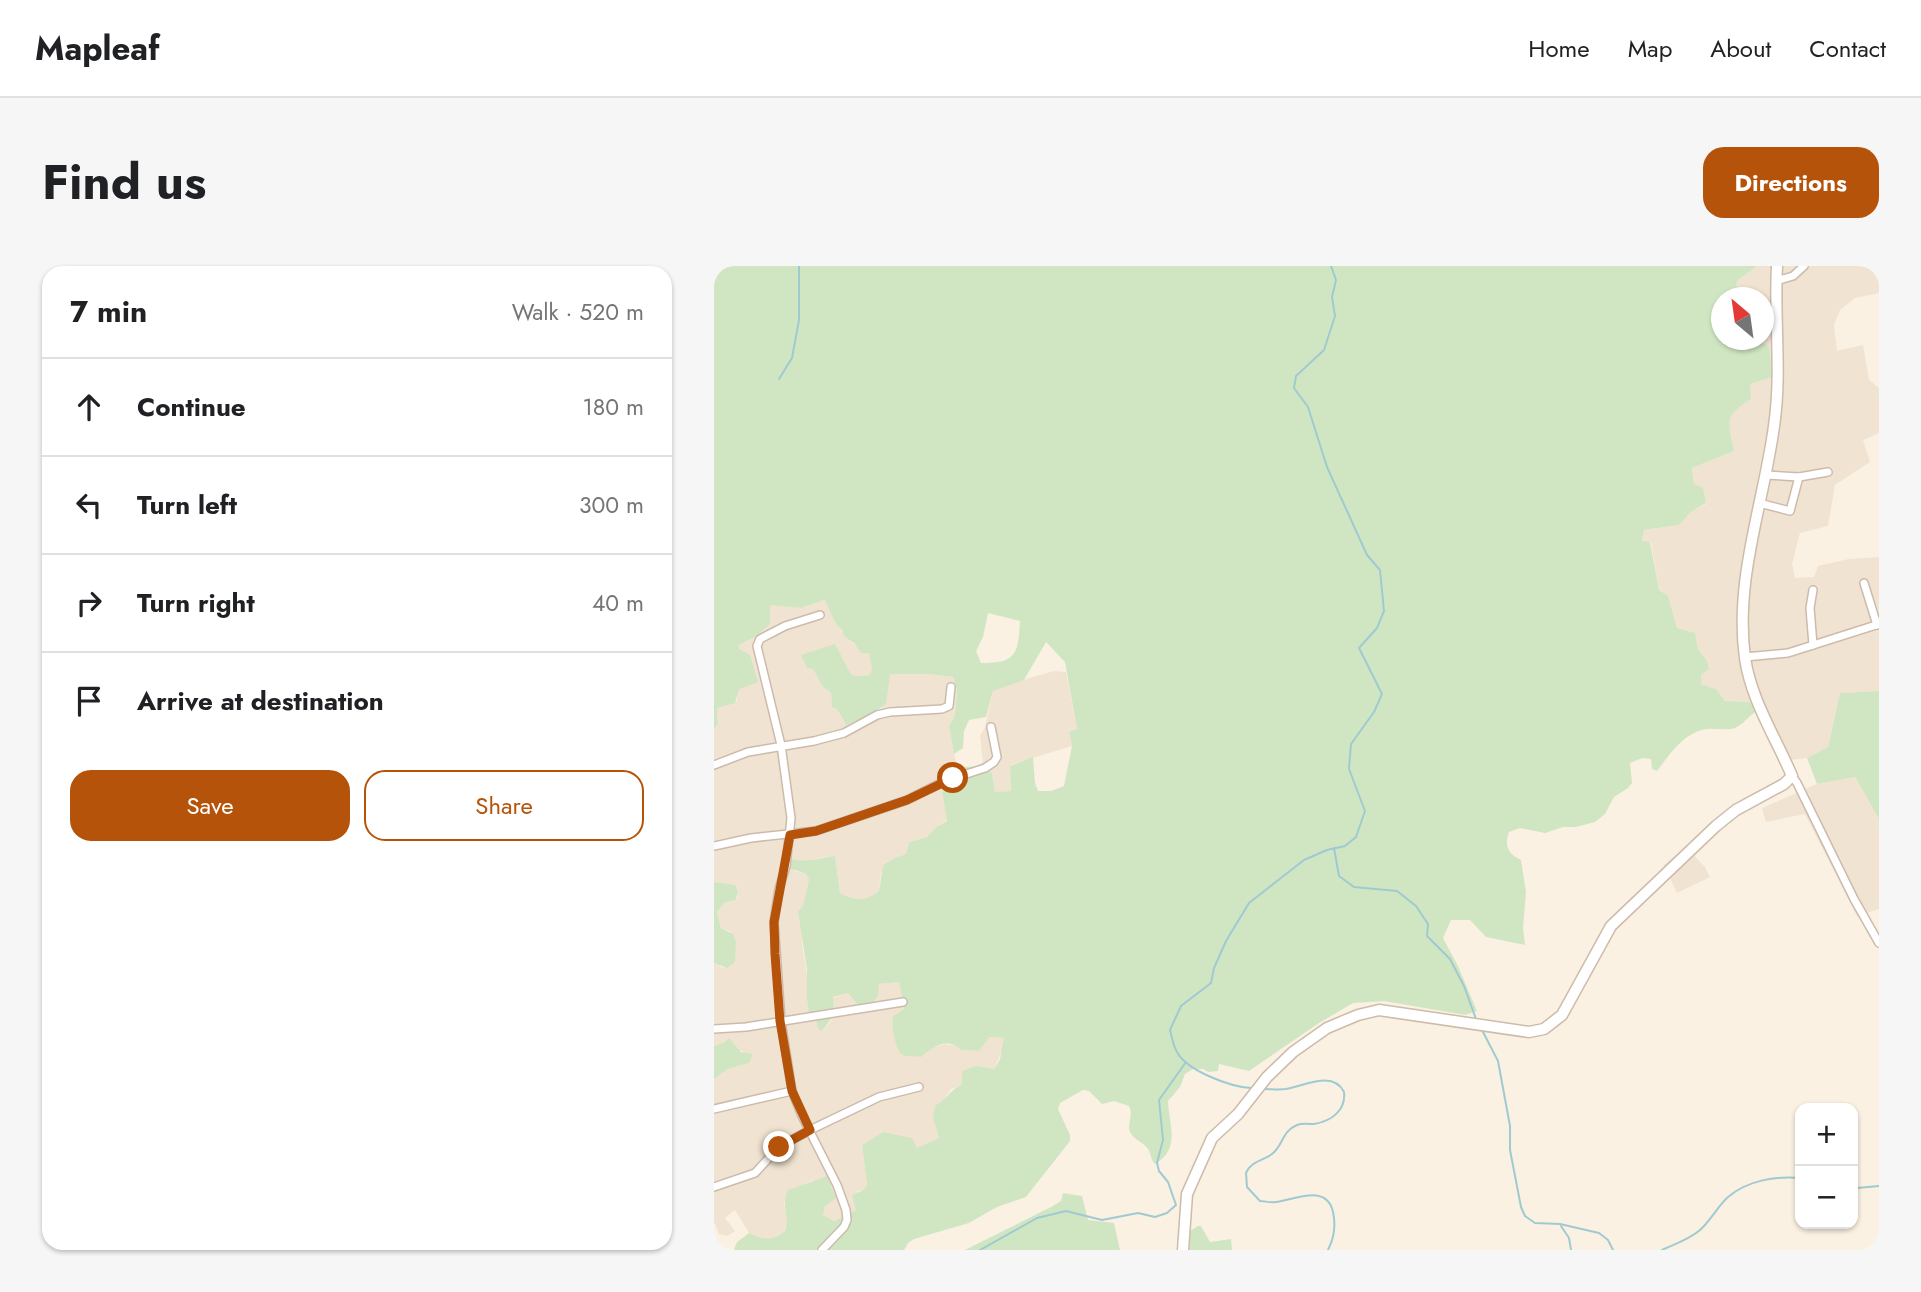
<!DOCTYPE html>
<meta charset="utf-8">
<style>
body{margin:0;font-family:Jost,sans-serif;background:#f6f6f6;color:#202124}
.controls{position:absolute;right:21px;bottom:21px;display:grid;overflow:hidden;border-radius:14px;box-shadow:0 2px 5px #0004}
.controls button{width:63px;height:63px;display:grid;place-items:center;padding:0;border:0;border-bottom:2px solid #e0e0e0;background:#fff;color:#202124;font:35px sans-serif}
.compass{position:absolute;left:997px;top:21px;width:63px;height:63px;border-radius:50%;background:#fff;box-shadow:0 2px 5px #0004;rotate:331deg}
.stop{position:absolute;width:21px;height:21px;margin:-16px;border:5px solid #b45309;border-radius:50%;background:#fff}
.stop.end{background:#b45309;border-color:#fff;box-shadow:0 2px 7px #0008}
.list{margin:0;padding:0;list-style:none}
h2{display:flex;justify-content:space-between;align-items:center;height:91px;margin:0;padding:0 28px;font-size:30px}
h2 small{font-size:23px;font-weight:400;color:#757577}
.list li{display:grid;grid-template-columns:46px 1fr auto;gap:21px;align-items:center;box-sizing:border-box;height:98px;padding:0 28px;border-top:2px solid #e0e0e0}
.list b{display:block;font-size:26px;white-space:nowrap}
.list em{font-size:23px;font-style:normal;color:#757577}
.actions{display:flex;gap:14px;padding:21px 28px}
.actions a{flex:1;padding:16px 0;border:2px solid #b45309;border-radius:21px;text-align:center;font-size:24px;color:#b45309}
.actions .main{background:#b45309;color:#fff}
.icon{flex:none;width:38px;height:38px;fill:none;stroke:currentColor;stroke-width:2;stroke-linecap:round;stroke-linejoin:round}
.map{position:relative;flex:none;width:1165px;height:984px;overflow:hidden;border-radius:21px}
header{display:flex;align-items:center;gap:42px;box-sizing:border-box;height:98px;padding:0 35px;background:#fff;border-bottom:2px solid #e0e0e0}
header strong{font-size:33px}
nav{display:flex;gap:38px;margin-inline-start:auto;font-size:24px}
.intro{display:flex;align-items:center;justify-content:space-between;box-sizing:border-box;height:168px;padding:0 42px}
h1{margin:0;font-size:49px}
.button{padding:18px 32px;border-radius:21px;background:#b45309;color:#fff;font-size:24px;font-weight:700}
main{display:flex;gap:42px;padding:0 42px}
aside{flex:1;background:#fff;border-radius:21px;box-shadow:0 2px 5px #0004}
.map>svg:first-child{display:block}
</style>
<header>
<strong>Mapleaf</strong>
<nav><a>Home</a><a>Map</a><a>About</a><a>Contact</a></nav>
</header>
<div class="intro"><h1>Find us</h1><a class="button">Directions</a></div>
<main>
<aside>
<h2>7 min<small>Walk · 520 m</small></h2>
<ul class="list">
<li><svg class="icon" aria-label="ahead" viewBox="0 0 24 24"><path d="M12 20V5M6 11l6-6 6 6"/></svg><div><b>Continue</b></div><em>180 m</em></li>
<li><svg class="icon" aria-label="left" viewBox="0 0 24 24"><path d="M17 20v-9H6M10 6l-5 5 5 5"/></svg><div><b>Turn left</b></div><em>300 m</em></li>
<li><svg class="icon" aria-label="right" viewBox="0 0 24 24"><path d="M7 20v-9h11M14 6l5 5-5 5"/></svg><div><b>Turn right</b></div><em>40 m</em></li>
<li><svg class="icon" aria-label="arrive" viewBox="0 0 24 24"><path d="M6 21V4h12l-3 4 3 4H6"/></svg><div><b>Arrive at destination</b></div></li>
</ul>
<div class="actions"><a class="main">Save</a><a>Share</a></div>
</aside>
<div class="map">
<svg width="1165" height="984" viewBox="0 0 1165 984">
<rect width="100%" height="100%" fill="#faf1e2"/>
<g fill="#f1e3d1">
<polygon points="1043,0 1165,0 1165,27 1141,32 1126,44 1120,59 1123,85 1149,79 1155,114 1165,122 1165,167 1149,174 1156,196 1121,219 1114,260 1086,267 1078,298 1081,312 1100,311 1104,300 1135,293 1165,291 1165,425 1126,427 1114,481 1093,492 1077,494 1068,494 1038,436 1011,435 1002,423 987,418 987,409 993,395 984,383 981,367 963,362 954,331 945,324 937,276 928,276 930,264 965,259 977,246 992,238 980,218 978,202 1020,185 1014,158 1019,144 1036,133 1035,118 1043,74 1050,74 1050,32 1018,31 1024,14"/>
<polygon points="112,334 122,358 138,377 155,387 158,404 155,409 143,410 137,408 127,389 99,403 108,420 117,427 118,441 123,443 130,456 139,456 167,443 176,408 214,408 239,411 243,424 241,449 235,460 244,506 244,516 228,526 233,554 222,561 213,571 195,576 192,588 172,596 167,607 165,625 155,632 142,634 126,627 121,590 105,592 93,596 87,595 80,605 92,608 95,613 89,640 88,678 100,753 108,764 116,757 120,743 119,732 134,727 144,739 159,737 164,730 164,718 185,716 190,743 179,750 195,790 212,788 215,783 231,778 243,780 247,784 265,785 274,771 290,772 290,780 280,803 249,805 248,818 236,824 219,852 225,872 203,883 169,866 148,879 153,920 149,924 143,925 142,944 120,955 114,953 109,949 111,940 99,914 74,925 70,937 73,954 70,966 54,974 48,974 35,967 21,944 11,952 21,965 13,970 5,968 0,956 0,813 14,803 35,797 30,786 23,783 20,777 11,776 0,780 0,697 10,702 17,666 7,662 3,646 10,637 22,634 24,631 23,621 0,616 0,463 4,458 3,442 23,435 25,379 51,363 56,338 87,342"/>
<polygon points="340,405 352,406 363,463 355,466 358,480 299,498 296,500 297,525 281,526 278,507 269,496 266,470 271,461 279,425 291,419"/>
<polygon points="1141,511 1165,553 1165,643 1143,650 1091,548 1052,556 1048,542 1103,518"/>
<polygon points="972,581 991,601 996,611 963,627 950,599"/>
</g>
<g fill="#d0e6c2" fill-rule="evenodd">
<path d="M0,0H1043L1024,14L1018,31L1008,32V74H1043L1055,80L1058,111L1036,118L1037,133C1009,151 1014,155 1020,185L978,202L980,218L989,222L992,237L977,246L965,259L930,264L928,275L936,276L945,324L954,330L963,362L981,367L984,383L993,395L995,403L987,409V418L1002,423L1011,435L1038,436L1043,445C1034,450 1030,458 1021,462C1012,465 1002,462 993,463C970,466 956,488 943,505L938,503L937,493L928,492L916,497L918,517L914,522L900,531L891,548L881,556L862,561H849L831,567L806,562L795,566C790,580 794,588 807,594L812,626L809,662L811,679L772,671L756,654H737L729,672L744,700L763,745L751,749L670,735L639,737L605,757L535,805L505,798L504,805L494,806L489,803H479L471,808L466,821L454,835C455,859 467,883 441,898C436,893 438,889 434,883C429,875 416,873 415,862C415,854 419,848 415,840L400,835L388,838L375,825L369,824L346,837L344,843L356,869V875L312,931L283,941L255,957L200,973L194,977L190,984H20L23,976L35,967C49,974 56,975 70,966C77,952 66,939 74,924L113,910L122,932L111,940L109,949L120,955L142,944L138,929L149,924L153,919L148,879L169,866L198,872L203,882L225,872L219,852L221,840C232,834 236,824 248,818V805L262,800L280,803L286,793L290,772L275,771L265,785L247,784C232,770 219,782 207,791C201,790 194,791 189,789C181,786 177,757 179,750L190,743L185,716L165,718L164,730L159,737L144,739L134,727L119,731C121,745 119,754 108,764H105L102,755L96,754L93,732V704L84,645L89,640L95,613L92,608L75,602L78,593C94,597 105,592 121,590L126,627C141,635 151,636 165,625C171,597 162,599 192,588L195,576L213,571L222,561L233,555L228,526L244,516V506L251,501L266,500L269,496L278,507L281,526L297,525L296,500L319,491L321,517L324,525H337L350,520L358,480L355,466L363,463L351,396L332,376L310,414L279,425L272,451L255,454L250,465L249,482L240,488L235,460L241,449L243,424L239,411L214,408H176L172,438L161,446L132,459L123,443L118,441L117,427L108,420L99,403L93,402L87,389L121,378L137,408L143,410L155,409L158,404L155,387H147L141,378L130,370L128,364L122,358L111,334L87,342L56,339V358L42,370L25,379V383L36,389L44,416L25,423L21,437L3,442L4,458L0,463ZM274,347L306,355C304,388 303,397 267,397L262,385L269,371Z"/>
<polygon points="1165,425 1165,553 1141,511 1103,518 1093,492 1114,481 1126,427"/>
<polygon points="0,616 21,619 24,625 22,634 10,637 3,646 7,662 19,668 22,676 21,696 13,702 0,697"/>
<polygon points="15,772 27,786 39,788 35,797 14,803 0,813 0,780 11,776"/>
<polygon points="349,927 368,930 374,954 400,957 406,984 251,984 337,941 347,935"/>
<polygon points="484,960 487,960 496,976 517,973 518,984 476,984 476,965"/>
</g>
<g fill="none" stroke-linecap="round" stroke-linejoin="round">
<g stroke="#a0cad2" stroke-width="2">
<polyline points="65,113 78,92 85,54 85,0"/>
<polyline points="620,582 625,610 640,621 683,625 702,640 714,658 713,670 736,693 750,720 762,753"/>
<polyline points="768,764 784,795 796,860 796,884 807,941 811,950 821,957 846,958 885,967 894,974 899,984"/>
<path d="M537,822C517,821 473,805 463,786C459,780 458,771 456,764L467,740L497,717L500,702L512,675L535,637L590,594L613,584L631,580L642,571L651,545L635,503L637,478L660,446L668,428L645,382L663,362L670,345L666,304L653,289L613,201L594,141L580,122L582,110L610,84L621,50L618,31L622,14L617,0"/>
<path d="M549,823C557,823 565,824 572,823C590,820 619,804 630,826C632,844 618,855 600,858C595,858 588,857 583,859C568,865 569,880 558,888C549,895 537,895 532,907L533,921L546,935C551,935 557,937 562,936C582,933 613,918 619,946C622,959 620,972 614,984"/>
<polyline points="1139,919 1143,922 1165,920"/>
<polyline points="847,960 855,972 857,984"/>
<polyline points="266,984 323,952 352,945 388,954 424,947 441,951 453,947 462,939 454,916 445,905 443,897 449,874 445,834 472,796"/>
<path d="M948,984C961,978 976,973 986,964C997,954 1004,940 1014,931C1034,914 1062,910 1086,912"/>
</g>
<g stroke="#ccbbad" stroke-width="10">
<g id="minor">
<polyline points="1062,15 1079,10 1090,0"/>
<polyline points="1085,211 1114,206"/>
<polyline points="1045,237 1076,245 1085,211 1052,209"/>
<polyline points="1150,317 1163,359"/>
<polyline points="106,349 71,360 46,373 43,380 67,479 77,552 72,600 65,623 60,656 67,755 78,825 88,850 123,919 132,944 133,954 130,961 108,984"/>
<polyline points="1099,379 1096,342 1099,324"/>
<polyline points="1031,391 1074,387 1165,358"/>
<polyline points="0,499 34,486 100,475 130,467 163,449 176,446 228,443 235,440 237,421"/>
<polyline points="1078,510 1083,517 1140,633 1165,677"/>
<polyline points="0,580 37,572 102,565 193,534 231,515 271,502 280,496 283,491 277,461"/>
<polyline points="0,763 32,761 189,736"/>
<polyline points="0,843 78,825"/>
<polyline points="0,921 41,907 65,881 96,864 165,831 205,821"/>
</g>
</g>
<g stroke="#cebbaa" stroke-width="13">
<path id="secondary" d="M469,984L473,928L498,872L524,848L553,811L579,786L613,762L644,749L665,744L815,766L830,763L848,749L897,660L1002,560L1022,544L1070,518L1078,510C1062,472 1037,434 1031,392C1020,314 1050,236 1060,160C1068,107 1060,53 1063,0"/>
</g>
<use href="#minor" stroke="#fff" stroke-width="7"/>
<use href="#secondary" stroke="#fff" stroke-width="10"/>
</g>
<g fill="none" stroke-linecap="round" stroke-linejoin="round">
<polyline stroke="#b45309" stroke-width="9" points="65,881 96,864 78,825 66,755 61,688 60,656 76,569 102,565 193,534 239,512"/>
</g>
</svg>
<div class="controls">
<button>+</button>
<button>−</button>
</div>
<svg class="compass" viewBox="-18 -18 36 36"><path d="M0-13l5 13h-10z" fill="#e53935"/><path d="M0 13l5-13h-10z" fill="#757577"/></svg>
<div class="stop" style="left:239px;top:512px"></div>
<div class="stop end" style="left:65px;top:881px"></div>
</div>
</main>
